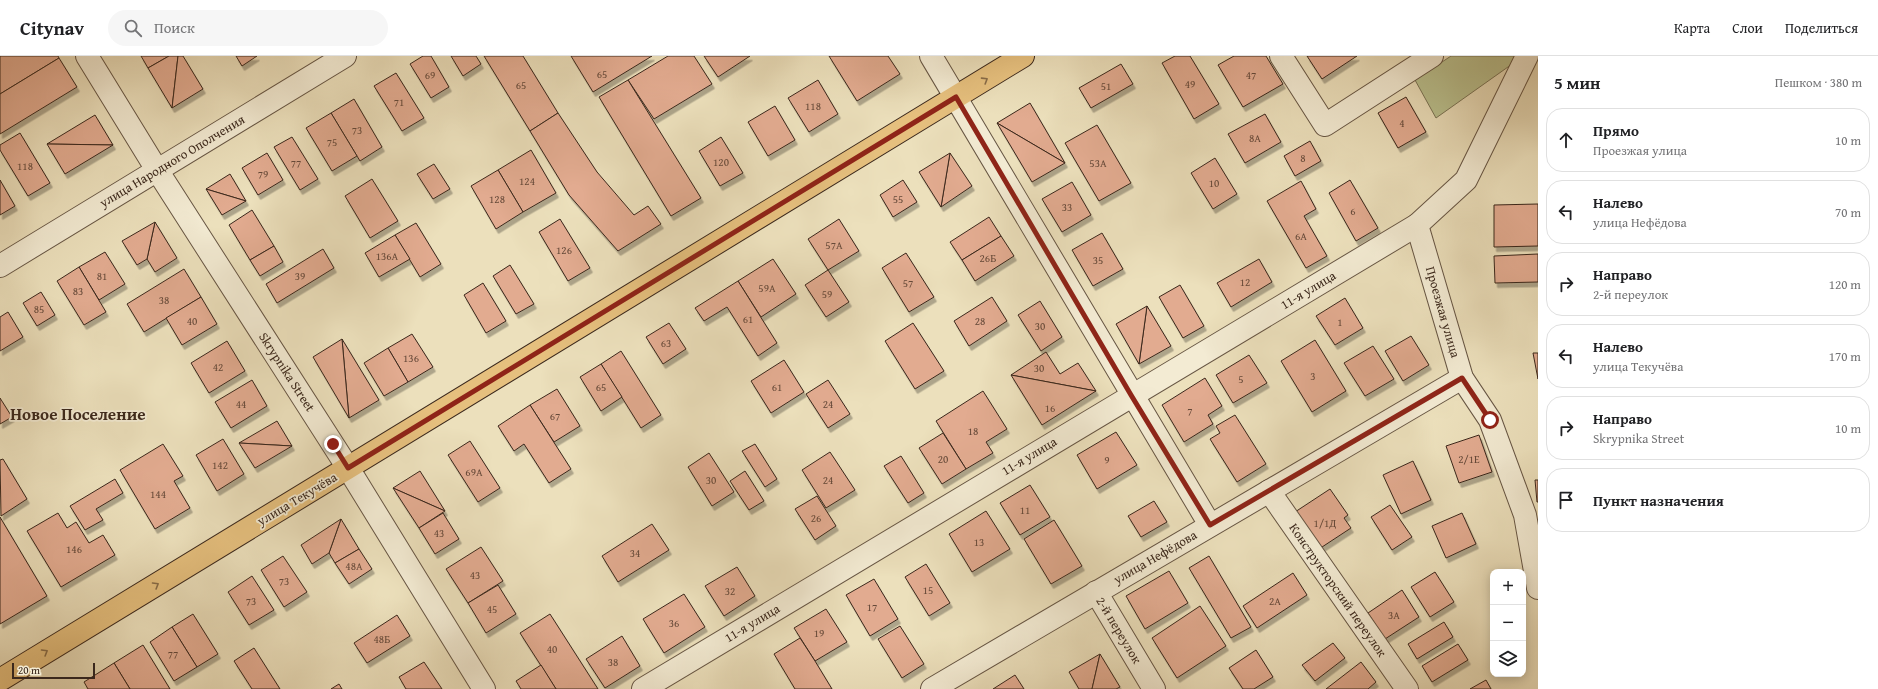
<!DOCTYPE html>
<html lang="ru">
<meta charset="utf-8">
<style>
body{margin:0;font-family:"Gentium Book Plus",serif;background:#f6f6f6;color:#202124}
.controls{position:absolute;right:12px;bottom:12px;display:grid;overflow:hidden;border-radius:8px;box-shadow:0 2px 10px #0003}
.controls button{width:36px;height:36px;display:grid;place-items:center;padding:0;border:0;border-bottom:1px solid #e0e0e0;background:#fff;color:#202124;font:20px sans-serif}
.scale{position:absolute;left:12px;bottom:10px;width:83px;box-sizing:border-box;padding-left:4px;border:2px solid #3b281c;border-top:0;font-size:11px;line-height:14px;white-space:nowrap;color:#3b281c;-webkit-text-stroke:3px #f3ebd3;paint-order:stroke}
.stop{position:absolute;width:12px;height:12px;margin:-9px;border:3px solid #8f2418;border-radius:50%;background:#fff}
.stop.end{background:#8f2418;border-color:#fff;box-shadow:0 1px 4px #0008}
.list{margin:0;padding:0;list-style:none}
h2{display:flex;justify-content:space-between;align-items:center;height:52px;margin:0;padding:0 16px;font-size:17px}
h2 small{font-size:13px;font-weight:400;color:#757577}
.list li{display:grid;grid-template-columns:26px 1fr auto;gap:12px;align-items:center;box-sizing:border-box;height:64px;margin:0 8px 8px;padding:0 8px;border:1px solid #e0e0e0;border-radius:16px}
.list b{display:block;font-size:15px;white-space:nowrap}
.list p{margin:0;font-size:13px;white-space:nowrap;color:#757577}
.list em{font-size:13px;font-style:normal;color:#757577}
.icon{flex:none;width:22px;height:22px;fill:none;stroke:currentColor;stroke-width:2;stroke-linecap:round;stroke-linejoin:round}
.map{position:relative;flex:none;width:1538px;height:633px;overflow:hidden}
header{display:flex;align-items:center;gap:24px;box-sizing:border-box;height:56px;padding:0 20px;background:#fff;border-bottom:1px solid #e0e0e0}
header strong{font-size:19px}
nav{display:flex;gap:22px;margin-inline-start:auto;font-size:14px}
.search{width:280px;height:36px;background:#f6f6f6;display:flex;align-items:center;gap:10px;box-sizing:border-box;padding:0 14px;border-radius:22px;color:#757577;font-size:15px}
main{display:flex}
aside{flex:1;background:#fff}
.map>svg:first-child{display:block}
</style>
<header>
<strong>Citynav</strong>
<div class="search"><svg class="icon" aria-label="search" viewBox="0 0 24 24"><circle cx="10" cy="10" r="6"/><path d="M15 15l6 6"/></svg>Поиск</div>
<nav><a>Карта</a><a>Слои</a><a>Поделиться</a></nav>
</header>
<main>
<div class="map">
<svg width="1538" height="633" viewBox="0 0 1538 633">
<defs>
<filter id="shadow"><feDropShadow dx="2.5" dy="4.5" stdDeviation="0" flood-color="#0004"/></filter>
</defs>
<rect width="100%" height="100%" fill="#ece0bc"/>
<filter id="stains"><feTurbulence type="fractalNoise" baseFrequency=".005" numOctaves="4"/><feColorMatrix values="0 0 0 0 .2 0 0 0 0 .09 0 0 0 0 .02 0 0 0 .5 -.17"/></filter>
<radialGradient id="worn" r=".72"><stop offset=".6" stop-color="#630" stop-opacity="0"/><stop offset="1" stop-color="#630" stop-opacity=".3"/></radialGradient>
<polygon fill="#bac18f" stroke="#7a7456" points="1451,0 1517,0 1515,6 1436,62 1415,24"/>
<g fill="#e2ab90" stroke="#3b281c" filter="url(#shadow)">
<polygon points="0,0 58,0 59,2 0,38"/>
<polygon points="141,0 169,0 148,12"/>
<polygon points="169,0 178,0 172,52 148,12"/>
<polygon points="178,0 183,0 203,33 172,52"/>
<polygon points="236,0 257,0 242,10"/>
<polygon points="423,0 431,0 449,31 431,42 410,8"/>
<polygon points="451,0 476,0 481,8 463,20"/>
<polygon points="484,0 523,0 558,57 530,75"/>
<polygon points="571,0 652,0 593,36"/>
<polygon points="668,0 694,0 712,28 654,63 628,24"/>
<polygon points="704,0 750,0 718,21"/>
<polygon points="829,0 888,0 900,18 857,45"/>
<polygon points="1175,0 1190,0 1219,48 1194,63 1162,7"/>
<polygon points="1234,0 1266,0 1283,28 1243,51 1218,9"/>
<polygon points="1307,0 1357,0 1322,23"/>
<polygon points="59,2 77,31 0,78 0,38"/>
<polygon points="1121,8 1133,28 1091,52 1079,32"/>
<polygon points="396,17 424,62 402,75 374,30"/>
<polygon points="628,24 701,142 671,160 599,41"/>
<polygon points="818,24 838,58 809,76 788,42"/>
<polygon points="1406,41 1426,76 1398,92 1378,57"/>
<polygon points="354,43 382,91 360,105 331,57"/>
<polygon points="1030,47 1065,107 997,67"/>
<polygon points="775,50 795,84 768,100 748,66"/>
<polygon points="331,57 357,100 332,115 306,72"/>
<polygon points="558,57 597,116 634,159 648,150 661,168 618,195 569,139 530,75"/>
<polygon points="1265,58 1281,86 1245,107 1228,78"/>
<polygon points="95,59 113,89 47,88"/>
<polygon points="997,67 1065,107 1032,126"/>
<polygon points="1097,69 1131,127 1099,145 1065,87"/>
<polygon points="20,77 50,127 28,140 0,94 0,89"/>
<polygon points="292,81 318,123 300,134 274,91"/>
<polygon points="721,81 743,117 720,130 699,95"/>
<polygon points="1310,85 1321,105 1295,120 1284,100"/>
<polygon points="47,88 113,89 65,118"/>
<polygon points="531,94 556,137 523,156 498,114"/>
<polygon points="267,97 283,124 258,139 242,112"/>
<polygon points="950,97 972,130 941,151"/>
<polygon points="950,97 941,151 919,116"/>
<polygon points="1215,102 1237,138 1213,153 1191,117"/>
<polygon points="434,108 450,133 433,143 417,118"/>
<polygon points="498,114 523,156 496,173 471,130"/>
<polygon points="230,118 246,145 206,133"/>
<polygon points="372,123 398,165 370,182 345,140"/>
<polygon points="0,124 15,150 0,159"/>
<polygon points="903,124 917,146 893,161 880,139"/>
<polygon points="1350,124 1378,172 1356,185 1329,137"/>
<polygon points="1301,125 1316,153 1304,160 1327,200 1306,212 1267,145"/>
<polygon points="1072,126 1091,159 1062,176 1042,143"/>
<polygon points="206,133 246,145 222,159"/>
<polygon points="1538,148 1538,190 1494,191 1494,149"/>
<polygon points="252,154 274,190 250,204 229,169"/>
<polygon points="989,161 1001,180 962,204 950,186"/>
<polygon points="560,163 590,212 568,225 539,176"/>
<polygon points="839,163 859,195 828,214 808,183"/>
<polygon points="155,166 177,202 155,216 147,203"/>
<polygon points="155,166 147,203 137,209 122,185"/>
<polygon points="416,167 441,208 420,221 395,179"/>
<polygon points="1102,177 1123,213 1093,230 1072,194"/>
<polygon points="395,179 410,203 379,221 365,197"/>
<polygon points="1001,180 1014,200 975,225 962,204"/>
<polygon points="274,190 283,206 260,220 250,204"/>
<polygon points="323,193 334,212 277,247 266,228"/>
<polygon points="105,196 125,228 99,244 79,211"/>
<polygon points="906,197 934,241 909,256 882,212"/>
<polygon points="1538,198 1538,226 1495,227 1494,200"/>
<polygon points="773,203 796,238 761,261 738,225"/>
<polygon points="1259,203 1272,226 1231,251 1217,227"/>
<polygon points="510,209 534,248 516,258 493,220"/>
<polygon points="79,211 106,256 84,269 57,225"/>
<polygon points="184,213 201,241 144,276 127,248"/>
<polygon points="828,214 849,246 826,261 805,229"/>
<polygon points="738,225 777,287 758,300 727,251 704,265 695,252"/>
<polygon points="483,227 506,265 486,277 464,239"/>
<polygon points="1180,229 1204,270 1183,282 1159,241"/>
<polygon points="41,236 55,259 37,270 23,247"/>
<polygon points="201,241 217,268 182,289 166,262"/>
<polygon points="992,241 1007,265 969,290 954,265"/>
<polygon points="1345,242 1363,272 1335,289 1316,260"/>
<polygon points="1040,245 1062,281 1041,295 1018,259"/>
<polygon points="1147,250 1171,290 1139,308"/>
<polygon points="1147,250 1139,308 1116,268"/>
<polygon points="8,256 23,281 0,295 0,261"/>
<polygon points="669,267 686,293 663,308 646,281"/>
<polygon points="913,267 944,315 915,333 885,285"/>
<polygon points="412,278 433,311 408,326 388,292"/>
<polygon points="1411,280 1429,309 1403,325 1385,295"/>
<polygon points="342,283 379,344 349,362"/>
<polygon points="342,283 349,362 313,301"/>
<polygon points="1315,284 1346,335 1312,356 1281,305"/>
<polygon points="227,285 245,315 209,337 191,307"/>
<polygon points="1373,290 1394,323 1365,340 1344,307"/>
<polygon points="388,292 408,326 384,340 364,307"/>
<polygon points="621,295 661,359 641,372 601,308"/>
<polygon points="1046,296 1060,318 1078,307 1096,335 1011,319"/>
<polygon points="1533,297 1538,297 1538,323"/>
<polygon points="1249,299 1267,327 1233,347 1216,319"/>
<polygon points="784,304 804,336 771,357 751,325"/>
<polygon points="601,308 622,341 601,355 580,321"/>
<polygon points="1011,319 1096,335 1042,369"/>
<polygon points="1205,322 1222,350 1208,359 1213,368 1184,386 1162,349"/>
<polygon points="252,324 267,350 231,372 215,346"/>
<polygon points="828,324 850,358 828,372 806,338"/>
<polygon points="557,333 580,370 554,386 530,349"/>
<polygon points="983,335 1007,373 986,386 993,397 966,413 936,365"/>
<polygon points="0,342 12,361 0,368"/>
<polygon points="530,349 571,413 549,427 524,388 514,395 498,370"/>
<polygon points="1235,359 1266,408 1237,426 1210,383 1220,377 1216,370"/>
<polygon points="277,365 292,390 239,387"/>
<polygon points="1116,376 1137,409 1097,433 1077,399"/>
<polygon points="943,377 966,413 942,428 919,392"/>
<polygon points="1479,379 1492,416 1459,427 1446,390"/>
<polygon points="223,383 244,418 217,435 196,399"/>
<polygon points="470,385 500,432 478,446 448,399"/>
<polygon points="239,387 292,390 255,412"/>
<polygon points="163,388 183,420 174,425 190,452 155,473 120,414"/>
<polygon points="755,388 777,423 765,431 742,395"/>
<polygon points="830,396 855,434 826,452 802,414"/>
<polygon points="709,397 734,436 712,450 688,411"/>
<polygon points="901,400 924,437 908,447 884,410"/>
<polygon points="3,403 27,443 1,460 0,404"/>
<polygon points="1413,405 1431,444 1401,458 1383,419"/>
<polygon points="420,415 445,455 393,432"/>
<polygon points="745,415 764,445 749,454 730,425"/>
<polygon points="115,423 123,437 96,453 103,464 85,474 70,450"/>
<polygon points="1535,424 1538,424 1538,446 1537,446"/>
<polygon points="1030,429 1050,461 1020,479 1000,447"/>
<polygon points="393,432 445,455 419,472"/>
<polygon points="1330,433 1348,459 1344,462 1351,472 1319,493 1295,456"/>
<polygon points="817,440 836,470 815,484 795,453"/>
<polygon points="1154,445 1167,466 1141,481 1128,460"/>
<polygon points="1390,449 1412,481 1392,494 1371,461"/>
<polygon points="986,455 1010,493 972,516 949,478"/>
<polygon points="58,457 67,472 76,466 89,487 103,479 115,499 61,531 27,475"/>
<polygon points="443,457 459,483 435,498 419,472"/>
<polygon points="1462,457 1476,488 1446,502 1432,470"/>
<polygon points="0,461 47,540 0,568"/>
<polygon points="341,463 359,493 335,507 329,497"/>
<polygon points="341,463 329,497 312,508 301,489"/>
<polygon points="1054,464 1082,510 1051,528 1024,483"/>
<polygon points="652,468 669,494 618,526 602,500"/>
<polygon points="481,491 503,525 468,547 446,513"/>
<polygon points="359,493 372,513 349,528 335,507"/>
<polygon points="283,500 307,536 284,551 261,514"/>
<polygon points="1209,500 1251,571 1231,582 1189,512"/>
<polygon points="926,508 950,547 929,560 905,521"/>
<polygon points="737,511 755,540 724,560 705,530"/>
<polygon points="1169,515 1188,547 1145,573 1126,540"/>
<polygon points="1435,516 1454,546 1430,561 1411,531"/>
<polygon points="1293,517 1307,539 1257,572 1243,550"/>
<polygon points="252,520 274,554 249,569 228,536"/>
<polygon points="874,523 898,563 870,580 846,539"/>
<polygon points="498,529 516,558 486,577 468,547"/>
<polygon points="1402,534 1419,561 1385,583 1368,557"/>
<polygon points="684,538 705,571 664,597 643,563"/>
<polygon points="1200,550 1226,590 1177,622 1152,582"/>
<polygon points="826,553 847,586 815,605 794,572"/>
<polygon points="193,558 218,598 197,611 172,571"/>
<polygon points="550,558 598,633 556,633 520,577"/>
<polygon points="397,559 410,580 367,607 354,587"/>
<polygon points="1444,566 1453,581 1417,603 1408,588"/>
<polygon points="900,570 924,608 902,622 878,583"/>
<polygon points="172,571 197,611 174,625 150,586"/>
<polygon points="622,580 640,610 605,632 586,603"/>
<polygon points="800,582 815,605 832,633 795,633 774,598"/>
<polygon points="1333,587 1345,602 1315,625 1302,609"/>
<polygon points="1458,588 1468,604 1432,626 1422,610"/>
<polygon points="143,589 170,633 130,633 114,607"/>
<polygon points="254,592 280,633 252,633 234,605"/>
<polygon points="1256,594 1273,621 1254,633 1243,633 1229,612"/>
<polygon points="1100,598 1092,633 1079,633 1069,616"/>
<polygon points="1100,598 1120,631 1116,633 1092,633"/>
<polygon points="424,606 442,633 406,633 399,621"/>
<polygon points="1361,606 1376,626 1368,633 1326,633"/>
<polygon points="114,607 130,633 88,633 84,626"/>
<polygon points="541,609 556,633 521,633 516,625"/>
<polygon points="1015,619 1024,633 993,633"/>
<polygon points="1486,624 1491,633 1470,633"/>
<polygon points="339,628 342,633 331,633"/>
</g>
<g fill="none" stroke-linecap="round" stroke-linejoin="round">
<g stroke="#675644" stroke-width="24">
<g id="minor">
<polyline points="87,0 157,114 348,412 484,633"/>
<polyline points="931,0 1210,469"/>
<polyline points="1281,0 1325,69 1432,0"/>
<polyline points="1527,0 1466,124 1417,169 1462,322 1490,364 1525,459 1538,532"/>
<polyline points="0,210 345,0"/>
<polyline points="1269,435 1407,633"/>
<polyline points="1096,536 1154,633"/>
<polyline points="643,633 1417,169"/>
<polyline points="932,633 1462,322"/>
</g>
</g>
<g stroke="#3b281c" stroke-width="24">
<polyline id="major" points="0,624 1023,0"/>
</g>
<use href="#minor" stroke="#f3ebd3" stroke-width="22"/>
<use href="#major" stroke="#e6c07e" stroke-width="22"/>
</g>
<defs><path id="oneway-chevron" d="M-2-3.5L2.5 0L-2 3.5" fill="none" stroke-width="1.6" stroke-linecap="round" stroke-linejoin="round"/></defs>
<g stroke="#886c48">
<use href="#oneway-chevron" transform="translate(985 24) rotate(-32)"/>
<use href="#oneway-chevron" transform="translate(156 529) rotate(-31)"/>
<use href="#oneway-chevron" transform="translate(45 596) rotate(-31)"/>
</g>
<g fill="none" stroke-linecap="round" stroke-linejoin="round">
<polyline stroke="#8f2418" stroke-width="5" points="333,388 348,412 956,41 1131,339 1210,469 1462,322 1490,364"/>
</g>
<g text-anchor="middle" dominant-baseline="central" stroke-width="3.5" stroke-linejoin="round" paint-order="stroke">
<g font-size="11" fill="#654939">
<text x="602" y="18">65</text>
<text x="430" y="19">69</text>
<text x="1251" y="19">47</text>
<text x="1190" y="28">49</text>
<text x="521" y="29">65</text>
<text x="1106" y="30">51</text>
<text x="399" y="46">71</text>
<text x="813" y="50">118</text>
<text x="1402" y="67">4</text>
<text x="357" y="74">73</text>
<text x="1255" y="82">8А</text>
<text x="332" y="86">75</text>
<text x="1303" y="102">8</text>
<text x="721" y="106">120</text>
<text x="296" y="107">77</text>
<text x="1098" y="107">53А</text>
<text x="25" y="110">118</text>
<text x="263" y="118">79</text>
<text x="527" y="125">124</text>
<text x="1214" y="127">10</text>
<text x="497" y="143">128</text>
<text x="898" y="143">55</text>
<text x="1067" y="151">33</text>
<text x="1353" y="155">6</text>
<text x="1301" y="180">6А</text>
<text x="834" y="189">57А</text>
<text x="564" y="194">126</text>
<text x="387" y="200">136А</text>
<text x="988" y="202">26Б</text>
<text x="1098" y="204">35</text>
<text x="102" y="220">81</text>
<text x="300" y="220">39</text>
<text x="1245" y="226">12</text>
<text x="908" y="227">57</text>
<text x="767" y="232">59А</text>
<text x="78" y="235">83</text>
<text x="827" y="238">59</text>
<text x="164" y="244">38</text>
<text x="39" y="253">85</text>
<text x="748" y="263">61</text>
<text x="192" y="265">40</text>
<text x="980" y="265">28</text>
<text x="1340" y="266">1</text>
<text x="1040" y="270">30</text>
<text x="666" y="287">63</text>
<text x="411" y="302">136</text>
<text x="218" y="311">42</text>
<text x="1039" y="312">30</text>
<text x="1313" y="320">3</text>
<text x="1241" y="323">5</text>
<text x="601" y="331">65</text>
<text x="777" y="331">61</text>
<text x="241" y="348">44</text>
<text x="828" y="348">24</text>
<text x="1050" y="352">16</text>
<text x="1190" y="355">7</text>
<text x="555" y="360">67</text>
<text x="973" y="375">18</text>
<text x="943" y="403">20</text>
<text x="1469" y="403">2/1Е</text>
<text x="1107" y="404">9</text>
<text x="220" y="409">142</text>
<text x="474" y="416">69А</text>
<text x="711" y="424">30</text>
<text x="828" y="424">24</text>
<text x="158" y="438">144</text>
<text x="1025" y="454">11</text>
<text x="816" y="462">26</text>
<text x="1325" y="467">1/1Д</text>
<text x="439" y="477">43</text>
<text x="979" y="486">13</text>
<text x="74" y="493">146</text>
<text x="635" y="497">34</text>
<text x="354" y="510">48А</text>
<text x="475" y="519">43</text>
<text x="284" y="525">73</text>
<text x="928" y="534">15</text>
<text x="730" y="535">32</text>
<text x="251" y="545">73</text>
<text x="1275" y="545">2А</text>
<text x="872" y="551">17</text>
<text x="492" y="553">45</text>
<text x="1394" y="559">3А</text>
<text x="674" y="567">36</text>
<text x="819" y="577">19</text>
<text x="382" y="583">48Б</text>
<text x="552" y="593">40</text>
<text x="173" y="598">77</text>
<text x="613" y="606">38</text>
</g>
<g font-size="13" fill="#3b281c" stroke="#f3ebd3">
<text transform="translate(172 105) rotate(-31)">улица Народного Ополчения</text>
<text transform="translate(1308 234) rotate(-31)">11-я улица</text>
<text transform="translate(1443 256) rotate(74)">Проезжая улица</text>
<text transform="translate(287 316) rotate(57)">Skrypnika Street</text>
<text transform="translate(1029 400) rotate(-31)">11-я улица</text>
<text transform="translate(297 443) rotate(-31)">улица Текучёва</text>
<text transform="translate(1155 501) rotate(-30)">улица Нефёдова</text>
<text transform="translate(1338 534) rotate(55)">Конструкторский переулок</text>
<text transform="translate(752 567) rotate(-31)">11-я улица</text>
<text transform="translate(1119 574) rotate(59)">2-й переулок</text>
</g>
<g font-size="17" font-weight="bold" fill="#3b281c" stroke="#f3ebd3">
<text x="78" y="357">Новое Поселение</text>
</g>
</g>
<rect width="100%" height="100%" filter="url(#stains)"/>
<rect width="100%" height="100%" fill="url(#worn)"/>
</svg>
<div class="controls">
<button>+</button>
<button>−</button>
<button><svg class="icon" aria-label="layers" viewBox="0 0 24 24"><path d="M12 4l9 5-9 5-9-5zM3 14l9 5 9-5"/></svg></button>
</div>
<div class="scale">20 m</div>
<div class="stop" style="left:1490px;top:364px"></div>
<div class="stop end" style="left:333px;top:388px"></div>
</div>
<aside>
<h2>5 мин<small>Пешком · 380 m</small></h2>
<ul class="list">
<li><svg class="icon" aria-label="ahead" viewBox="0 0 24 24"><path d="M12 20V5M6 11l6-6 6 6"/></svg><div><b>Прямо</b><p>Проезжая улица</p></div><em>10 m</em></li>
<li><svg class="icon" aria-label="left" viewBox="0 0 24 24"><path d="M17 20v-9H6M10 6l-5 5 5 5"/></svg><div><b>Налево</b><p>улица Нефёдова</p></div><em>70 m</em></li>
<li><svg class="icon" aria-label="right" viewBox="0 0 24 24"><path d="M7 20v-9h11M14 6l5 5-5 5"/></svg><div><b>Направо</b><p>2-й переулок</p></div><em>120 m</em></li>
<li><svg class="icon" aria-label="left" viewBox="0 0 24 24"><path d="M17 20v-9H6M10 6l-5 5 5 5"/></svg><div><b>Налево</b><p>улица Текучёва</p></div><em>170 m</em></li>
<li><svg class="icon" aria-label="right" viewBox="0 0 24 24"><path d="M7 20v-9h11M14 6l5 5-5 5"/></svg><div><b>Направо</b><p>Skrypnika Street</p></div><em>10 m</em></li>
<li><svg class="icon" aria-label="arrive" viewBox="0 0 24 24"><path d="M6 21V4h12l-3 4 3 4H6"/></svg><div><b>Пункт назначения</b></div></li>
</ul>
</aside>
</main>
